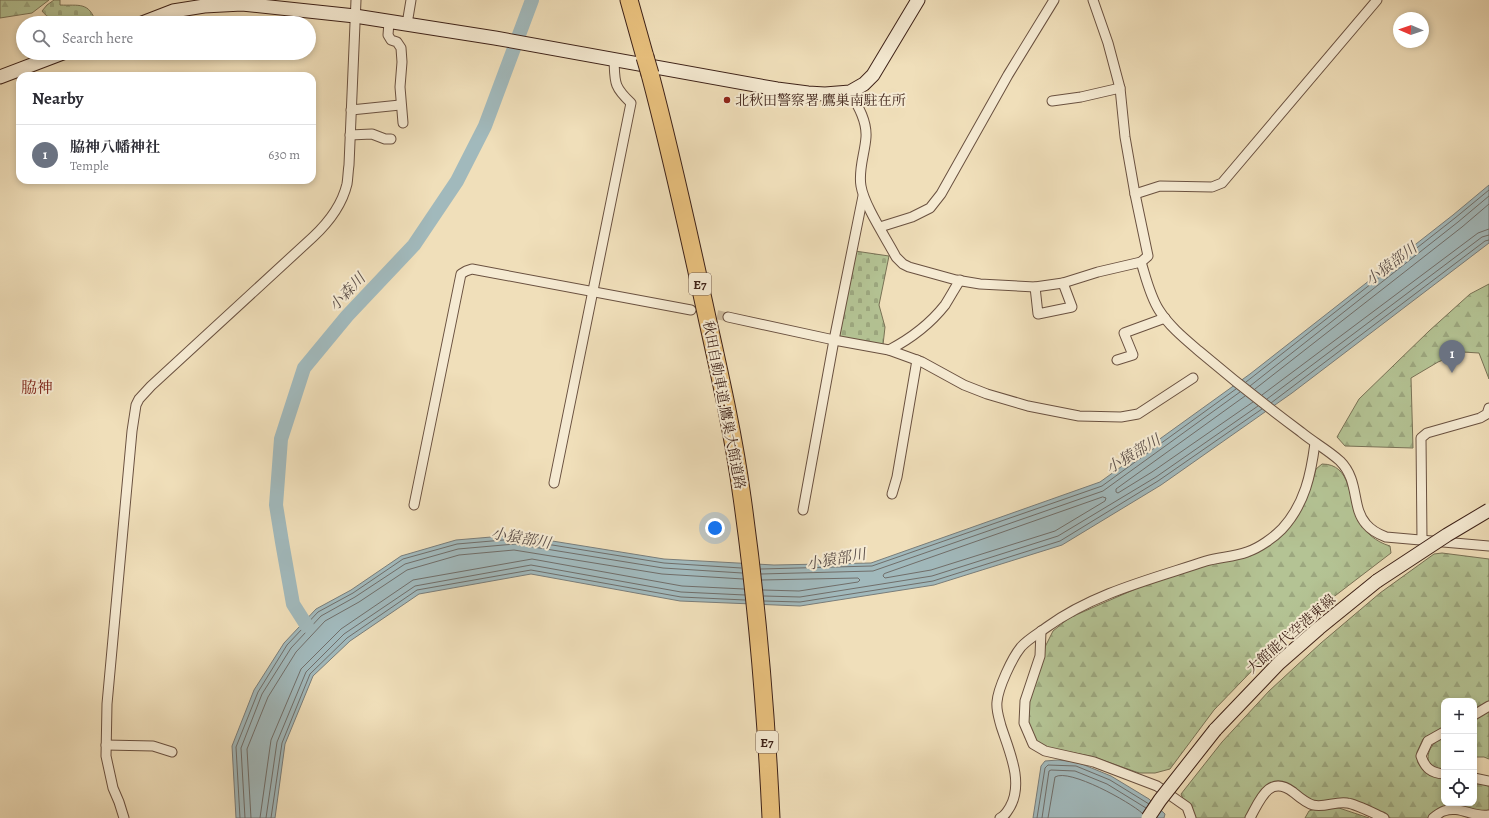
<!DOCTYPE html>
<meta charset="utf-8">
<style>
body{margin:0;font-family:Alegreya,"Noto Serif JP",serif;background:#f2f2f3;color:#2b2b33}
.controls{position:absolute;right:12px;bottom:12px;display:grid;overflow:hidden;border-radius:8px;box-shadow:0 2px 6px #0003}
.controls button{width:36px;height:36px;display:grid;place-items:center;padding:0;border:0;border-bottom:1px solid #e1e1e2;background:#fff;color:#2b2b33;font:20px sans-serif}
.compass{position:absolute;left:1393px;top:12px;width:36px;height:36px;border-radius:50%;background:#fff;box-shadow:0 2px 6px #0003;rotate:272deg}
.you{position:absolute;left:715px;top:528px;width:14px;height:14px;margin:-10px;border:3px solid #fff;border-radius:50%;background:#1a73e8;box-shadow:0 0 0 6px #1a73e833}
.badge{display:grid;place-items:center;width:26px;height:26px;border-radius:50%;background:#1a73e8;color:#fff;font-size:13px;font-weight:700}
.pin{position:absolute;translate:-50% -33px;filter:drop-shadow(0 1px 2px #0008)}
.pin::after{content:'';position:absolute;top:21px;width:14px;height:12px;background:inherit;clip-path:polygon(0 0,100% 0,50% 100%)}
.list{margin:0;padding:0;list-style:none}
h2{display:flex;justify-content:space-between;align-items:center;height:52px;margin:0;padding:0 16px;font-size:17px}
h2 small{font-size:13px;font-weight:400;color:#7c7c81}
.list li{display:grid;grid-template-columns:26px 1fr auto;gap:12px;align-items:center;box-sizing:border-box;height:60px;padding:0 16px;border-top:1px solid #e1e1e2}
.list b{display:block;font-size:15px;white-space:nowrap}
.list p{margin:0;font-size:13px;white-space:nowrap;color:#7c7c81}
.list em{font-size:13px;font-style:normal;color:#7c7c81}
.icon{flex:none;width:22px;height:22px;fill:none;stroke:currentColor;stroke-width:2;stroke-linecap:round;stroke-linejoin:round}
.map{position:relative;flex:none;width:1489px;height:818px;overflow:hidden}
.search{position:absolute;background:#fff;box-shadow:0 2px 6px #0003;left:16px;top:16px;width:300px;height:44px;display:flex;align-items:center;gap:10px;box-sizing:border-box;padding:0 14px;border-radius:22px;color:#7c7c81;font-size:15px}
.panel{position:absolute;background:#fff;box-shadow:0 2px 6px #0003;left:16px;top:72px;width:300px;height:112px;border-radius:12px}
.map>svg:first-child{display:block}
</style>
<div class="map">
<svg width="1489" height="818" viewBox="0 0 1489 818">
<defs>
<pattern id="forest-firs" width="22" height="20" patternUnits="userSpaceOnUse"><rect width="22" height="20" fill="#b4c394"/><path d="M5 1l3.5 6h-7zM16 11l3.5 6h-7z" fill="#9ca77f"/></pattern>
<pattern id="cemetery-stones" width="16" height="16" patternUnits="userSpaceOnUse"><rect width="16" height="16" fill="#b4c394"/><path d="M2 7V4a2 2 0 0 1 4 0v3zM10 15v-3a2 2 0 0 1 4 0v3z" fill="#9ca77f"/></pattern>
</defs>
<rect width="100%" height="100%" fill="#f0dfba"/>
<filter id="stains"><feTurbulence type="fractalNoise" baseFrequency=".005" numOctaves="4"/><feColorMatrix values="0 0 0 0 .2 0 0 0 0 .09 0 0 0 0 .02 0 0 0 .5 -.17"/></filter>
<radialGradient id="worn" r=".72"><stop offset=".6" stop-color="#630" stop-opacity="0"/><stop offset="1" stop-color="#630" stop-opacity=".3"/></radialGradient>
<g fill="url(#forest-firs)" stroke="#797256">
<polygon points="0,0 49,0 32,13 0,18"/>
<polygon points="1489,284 1489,379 1479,353 1463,352 1438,362 1411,378 1413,448 1345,446 1337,437 1359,399 1429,331 1470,294"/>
<path d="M1322,464C1352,464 1348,499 1358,519C1364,532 1376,542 1390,546L1391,553L1323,605L1270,652L1214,710L1170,769L1155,773H1139L1091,756L1048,748L1035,740L1027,723V703L1041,666L1045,647L1053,631L1069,618L1140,587L1220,561L1249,556L1293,520L1308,494L1316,469Z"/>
<polygon points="1442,553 1489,559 1489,701 1474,710 1474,701 1444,701 1444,727 1423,739 1417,752 1418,763 1425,772 1444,777 1444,803 1474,803 1474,782 1484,783 1489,787 1489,811 1437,810 1428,818 1391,818 1348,800 1316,802 1274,783 1247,818 1193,818 1189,803 1183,799 1181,794 1222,742 1269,691 1321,643 1380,593 1434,554"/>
<polygon points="1489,711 1489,759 1484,757 1474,757 1474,720"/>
<path d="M1444,736V769H1439L1430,765C1424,753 1433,742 1444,736Z"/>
<polygon points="1321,807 1339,808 1369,818 1305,818 1309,811"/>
</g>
<g fill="url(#cemetery-stones)" stroke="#797256">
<path d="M54,0H60V5C79,6 89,1 96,23C79,23 53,26 42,11L47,5Z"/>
<polygon points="855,251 889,256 879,305 885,327 883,345 838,337"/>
</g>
<g fill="#a1b9bc" stroke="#797d7a">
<polygon points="1489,185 1489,243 1292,393 1161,485 1062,545 934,585 800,606 680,601 531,574 419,594 350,641 313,676 285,744 275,818 236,818 232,746 254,690 284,643 316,609 351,590 401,556 456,540 515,535 664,559 774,565 871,563 1100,482 1250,374 1453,215"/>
<polygon points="1058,760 1077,762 1111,776 1149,799 1165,814 1164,818 1033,818 1041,766 1045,761"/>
</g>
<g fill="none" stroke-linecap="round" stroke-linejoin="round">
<g stroke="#706e6a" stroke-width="1">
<polyline points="1246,382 1455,218 1489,190"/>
<polyline points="1250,386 1458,222 1489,196"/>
<polyline points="1255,389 1462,227 1489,204"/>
<polyline points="1262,395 1478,233 1489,229"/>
<polyline points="1245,396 1116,489 1116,492 1118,493 1152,472 1253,402"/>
<polyline points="1267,399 1482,237 1489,235"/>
<polyline points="1271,403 1485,241 1489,240"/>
<polygon points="1103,497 1106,498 1105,501 1055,531 931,570 885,578 883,576 884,574"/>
<polyline points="761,569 872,566 1102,486 1236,389"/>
<polyline points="761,574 873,571 1103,491 1240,392"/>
<polyline points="762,580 858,578 860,580 858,582 799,591 763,590"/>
<polyline points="764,596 800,597 932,576 1058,536 1156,477 1258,406"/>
<polyline points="764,601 800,602 933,581 1060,541 1158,481 1262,409"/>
<polyline points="240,818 236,747 258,692 287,645 318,612 353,593 403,559 457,544 515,539 664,563 741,568"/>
<polyline points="245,818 241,748 262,694 291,648 321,616 355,597 405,564 458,549 515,544 663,568 742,573"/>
<polyline points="251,818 247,749 268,697 296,652 325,621 359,602 407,570 459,555 514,550 662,574 743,579"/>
<polyline points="260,818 271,740 301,669 341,629 413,580 532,559 682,586 744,589"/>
<polyline points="266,818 277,742 306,672 344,634 415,586 531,565 681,592 745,595"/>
<polyline points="271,818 282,743 310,674 347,638 417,590 531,570 681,597 745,600"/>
<polyline points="1037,818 1045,768 1048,765 1076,766 1110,780 1149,804"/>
<polyline points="1042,818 1049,771 1051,770 1075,771 1107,784 1146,808"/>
<path d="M1048,818L1055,777C1069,768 1130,802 1142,813"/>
</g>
<polyline stroke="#a1b9bc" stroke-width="14" points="307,626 293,604 282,542 276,505 281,439 304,368 347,316 414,245 457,181 485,126 532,0"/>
<polyline stroke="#ccb99a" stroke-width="9" stroke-dasharray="9 4.5" stroke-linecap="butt" points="704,312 728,317"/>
<g stroke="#6a5140" stroke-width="11">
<g id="street">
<polyline points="389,22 388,35 391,40 397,42 401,48 402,62 400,87 403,123"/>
<polyline points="407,24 411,0"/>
<path d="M850,92C858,106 867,121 866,137C865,153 858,170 861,186C864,205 886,238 896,257L903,264L909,267L956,280L980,284L1035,287L1063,283L1098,272L1141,262L1148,256L1135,194L1125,137L1120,88L1108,43L1093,0"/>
<polyline points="1052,101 1081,97 1120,88"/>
<polyline points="351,110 400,105"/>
<polyline points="350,135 372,134 385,139 391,139"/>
<polyline points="1135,194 1160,186 1212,187 1222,183 1377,0"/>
<polyline points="880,227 912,217 930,208 941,194 1008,75 1054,0"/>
<path d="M1141,262C1146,278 1150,296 1159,310C1169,326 1185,339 1199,351C1232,379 1266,406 1301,432C1313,442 1328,450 1340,461C1360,481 1351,507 1366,524C1371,530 1378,534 1386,537L1489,546"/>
<polyline points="1035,287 1038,314 1072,307 1063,283"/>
<polyline points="728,317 834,340 889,350 922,362 964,385 987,394 1028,406 1079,416 1121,417 1138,414 1193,378"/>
<path d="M889,350C910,339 930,324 945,305C950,297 955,288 960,280"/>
<polyline points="1117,360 1133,355 1124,333 1165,318"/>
<path d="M554,483L631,103C613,86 615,82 614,59"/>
<polyline points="892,494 897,477 917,360"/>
<polyline points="414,505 461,274 466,271 472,269 691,310"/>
<polyline points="803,510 834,340 863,196"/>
<polyline points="1422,540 1421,438 1427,433 1480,418 1487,414 1489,408"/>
<polyline points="1041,631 1040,656 1025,701 1024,723 1033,744 1045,751 1094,762 1157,786 1187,807 1191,818"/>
<polyline points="1474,715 1489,706"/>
<path d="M1444,732L1428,741L1421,756C1425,768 1431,773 1444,774"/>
<polyline points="106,745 153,746 172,752"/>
<polyline points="1474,778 1489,781"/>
<path d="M124,818L119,802L113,788L106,756L107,704L132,431L136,405L139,399L151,386L313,237C328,223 342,205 347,184C348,178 348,171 349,165L356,0"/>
<path d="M1000,818C1005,816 1007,812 1010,807C1024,782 1009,751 1001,726C999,718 996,710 997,702C998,688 1012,658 1021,647C1028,639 1039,633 1047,627C1094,593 1152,579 1206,561C1219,557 1234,557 1247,552C1259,548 1273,538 1282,529C1305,504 1311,474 1315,443"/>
<path d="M1250,818C1260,800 1269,774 1293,792C1299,797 1306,803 1313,805C1324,808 1336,801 1347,803C1356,804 1375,814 1384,818"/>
<path d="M1433,818C1436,816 1440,812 1444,811C1459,805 1474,818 1489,815"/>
</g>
</g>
<g stroke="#3e2218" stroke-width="15">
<g id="secondary">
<polyline points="142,23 173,11 204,6 242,4 355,16 495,38 777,89 808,93 825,94 850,92 864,84 873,75 918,0"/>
<polyline points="0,77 63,53"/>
<polyline points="1215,730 1279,663 1319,628 1377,581"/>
</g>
</g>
<g stroke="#3e2218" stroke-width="19">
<g id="highway">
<polyline points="629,0 645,57"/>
<path d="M650,74C672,157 690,239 708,322C721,380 734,438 742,497C757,603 766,711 771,818"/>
</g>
</g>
<use href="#street" stroke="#f5ead2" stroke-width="9"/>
<use href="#secondary" stroke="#f5ead2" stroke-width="13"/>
<use href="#highway" stroke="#e8c07d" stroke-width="17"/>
<g stroke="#3e2218" stroke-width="15" stroke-linecap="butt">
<g id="secondary-bridge">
<polyline points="1377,581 1447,535 1489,510"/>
<polyline points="1148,818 1160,800 1215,730"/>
</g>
</g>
<g stroke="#3e2218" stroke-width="19" stroke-linecap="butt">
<polyline id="highway-bridge" points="645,57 650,74"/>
</g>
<use href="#secondary-bridge" stroke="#f5ead2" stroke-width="13"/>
<use href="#highway-bridge" stroke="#e8c07d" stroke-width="17"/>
</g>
<circle fill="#8f2418" stroke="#f5ead2" stroke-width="1.5" cx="727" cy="100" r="4"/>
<g text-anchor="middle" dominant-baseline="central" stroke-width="4" stroke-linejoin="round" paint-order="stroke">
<g fill="#f5ead2" stroke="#755e50" stroke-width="1">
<rect x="689" y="273" width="22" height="22" rx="3"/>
<rect x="756" y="731" width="22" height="22" rx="3"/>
</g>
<g font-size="13" font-weight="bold" fill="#3e2218">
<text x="700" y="284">E7</text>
<text x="767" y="742">E7</text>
</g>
<g font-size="14" fill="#3e2218" stroke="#f5ead2" text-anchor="start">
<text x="735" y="100">北秋田警察署 鷹巣南駐在所</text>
</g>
<g font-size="14" fill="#3e2218" stroke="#f5ead2">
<text transform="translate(724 405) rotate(79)">秋田自動車道;鷹巣大館道路</text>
<text transform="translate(1291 634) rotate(-41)">大館能代空港東線</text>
</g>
<g font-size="15" font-style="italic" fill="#5c4f49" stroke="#f5ead2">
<text transform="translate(1391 264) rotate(-37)">小猿部川</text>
<text transform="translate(347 292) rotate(-47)">小森川</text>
<text transform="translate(1133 454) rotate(-31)">小猿部川</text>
<text transform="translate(521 538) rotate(10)">小猿部川</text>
<text transform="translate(836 559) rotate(-10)">小猿部川</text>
</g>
<g font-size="16" fill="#7a1f14" stroke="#f5ead2">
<text x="37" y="388">脇神</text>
</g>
</g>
<rect width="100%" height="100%" filter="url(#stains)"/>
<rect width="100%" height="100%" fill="url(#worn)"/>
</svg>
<div class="controls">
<button>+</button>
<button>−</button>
<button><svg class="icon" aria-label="locate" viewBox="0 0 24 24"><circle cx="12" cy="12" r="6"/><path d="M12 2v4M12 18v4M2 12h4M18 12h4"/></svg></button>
</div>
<svg class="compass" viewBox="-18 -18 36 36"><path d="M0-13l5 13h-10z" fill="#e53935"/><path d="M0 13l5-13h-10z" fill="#7c7c81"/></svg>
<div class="you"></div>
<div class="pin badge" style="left:1452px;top:373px;background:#6b7280">1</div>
<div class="search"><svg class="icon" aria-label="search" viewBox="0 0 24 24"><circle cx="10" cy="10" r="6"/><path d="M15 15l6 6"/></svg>Search here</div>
<section class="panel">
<h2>Nearby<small></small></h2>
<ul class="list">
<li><span class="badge" style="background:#6b7280">1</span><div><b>脇神八幡神社</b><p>Temple</p></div><em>630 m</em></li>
</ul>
</section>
</div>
